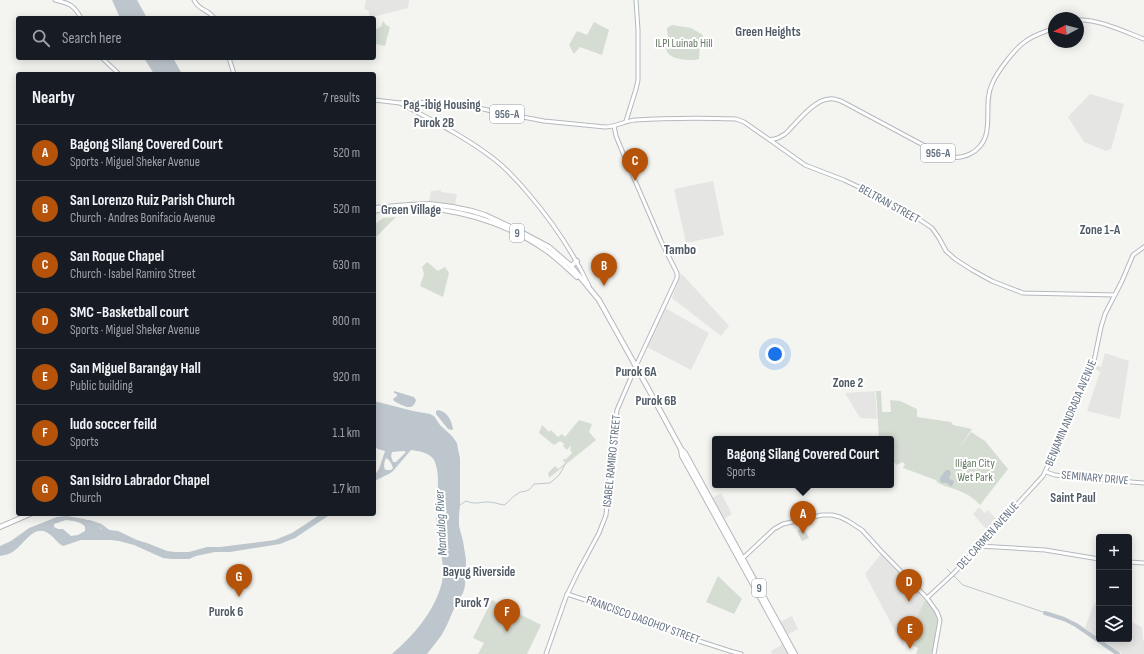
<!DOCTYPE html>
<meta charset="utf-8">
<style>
body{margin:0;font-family:"Sofia Sans Condensed",sans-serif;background:#20242c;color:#f1f3f6}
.controls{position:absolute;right:12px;bottom:12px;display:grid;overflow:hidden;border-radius:4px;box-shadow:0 2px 10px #0003}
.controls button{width:36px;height:36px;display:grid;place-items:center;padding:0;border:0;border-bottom:1px solid #363941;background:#171b24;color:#f1f3f6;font:20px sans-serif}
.compass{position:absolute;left:1048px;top:12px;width:36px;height:36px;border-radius:50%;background:#171b24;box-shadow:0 2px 10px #0003;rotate:263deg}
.you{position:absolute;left:775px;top:354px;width:14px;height:14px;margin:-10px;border:3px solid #fff;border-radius:50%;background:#1a73e8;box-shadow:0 0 0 6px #1a73e833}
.badge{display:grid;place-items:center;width:26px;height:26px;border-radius:50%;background:#b45309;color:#fff;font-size:13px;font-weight:700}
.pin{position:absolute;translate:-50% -33px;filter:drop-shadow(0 1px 2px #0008)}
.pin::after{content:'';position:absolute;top:21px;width:14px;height:12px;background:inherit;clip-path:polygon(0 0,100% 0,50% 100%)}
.popup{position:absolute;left:712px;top:436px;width:182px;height:52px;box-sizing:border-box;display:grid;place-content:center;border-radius:4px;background:#171b24;filter:drop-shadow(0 1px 3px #0005);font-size:13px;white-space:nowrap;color:#9ea1a6}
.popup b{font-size:15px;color:#f1f3f6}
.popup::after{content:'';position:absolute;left:50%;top:100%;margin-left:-8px;border:8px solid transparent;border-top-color:#171b24}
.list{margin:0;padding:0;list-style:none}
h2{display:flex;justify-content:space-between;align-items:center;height:52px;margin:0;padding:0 16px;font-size:17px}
h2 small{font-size:13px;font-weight:400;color:#9ea1a6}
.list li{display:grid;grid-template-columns:26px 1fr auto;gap:12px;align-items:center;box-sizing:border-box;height:56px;padding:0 16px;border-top:1px solid #363941}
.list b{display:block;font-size:15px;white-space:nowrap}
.list p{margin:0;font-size:13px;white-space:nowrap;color:#9ea1a6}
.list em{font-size:13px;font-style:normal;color:#9ea1a6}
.icon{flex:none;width:22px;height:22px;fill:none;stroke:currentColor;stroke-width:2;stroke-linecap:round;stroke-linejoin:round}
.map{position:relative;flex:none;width:1144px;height:654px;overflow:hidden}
.search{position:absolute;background:#171b24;box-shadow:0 2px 10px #0003;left:16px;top:16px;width:360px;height:44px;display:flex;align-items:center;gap:10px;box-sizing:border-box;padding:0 14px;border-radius:4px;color:#9ea1a6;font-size:15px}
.panel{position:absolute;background:#171b24;box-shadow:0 2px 10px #0003;left:16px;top:72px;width:360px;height:444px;border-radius:4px}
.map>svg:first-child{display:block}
</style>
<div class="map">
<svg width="1144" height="654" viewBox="0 0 1144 654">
<rect width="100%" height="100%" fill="#f4f5f1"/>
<g fill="#e5e6e4">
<polygon points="366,0 409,0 408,8 369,18 369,11 364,9"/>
<polygon points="1090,94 1124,104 1111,149 1106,151 1084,142 1068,117"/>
<polygon points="713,181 724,235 686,243 674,189"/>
<polygon points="441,190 441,192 457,194 455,205 429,201 431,191"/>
<polygon points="681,273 729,326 721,336 672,298"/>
<polygon points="665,308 709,333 691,370 647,347"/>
<polygon points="1105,353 1129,361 1120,419 1087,411 1100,372 1094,368 1095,365 1101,367"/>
<polygon points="875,391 877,419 860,418 845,393"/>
<polygon points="721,493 732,514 724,519 712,498"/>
<polygon points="979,507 985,513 988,510 998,521 988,531 973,514"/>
<polygon points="881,554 925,600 903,646 865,574"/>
<polygon points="1094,603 1099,605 1099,638 1085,628"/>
<polygon points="792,616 798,629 787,635 780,622"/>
<polygon points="1129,621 1142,627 1143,640 1144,640 1144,654 1122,654 1101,639 1129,639"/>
<polygon points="783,644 789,654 772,654 771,651"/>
</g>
<g fill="#d5dcd2">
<polygon points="383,21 386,25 390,27 385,46 376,44 374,38 374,30 381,27"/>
<polygon points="594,22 609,30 602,55 580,47 574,54 569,45 577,31 587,35"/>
<path d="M672,25L691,28L703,35L700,45L699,59C692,61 686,60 680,59C671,57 665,54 666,44C666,42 667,40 668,38C668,35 667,31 667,28Z"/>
<polygon points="396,217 374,239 374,225 383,218"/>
<polygon points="427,262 438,271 445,267 449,273 443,297 420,286 424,274 422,267"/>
<path d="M876,391H881L882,412H891L890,400L900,401L917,409V417L951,422L953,425L972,429L958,450L971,432L985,441L1008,469L980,505C968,491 954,490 938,483L936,480L903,468L905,464L902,462L897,465L891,460V439H879Z"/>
<polygon points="579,420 592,424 589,432 596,440 549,478 548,473 555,466 558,469 565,463 563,460 564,459 566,459 572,453 570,449 571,448 570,446 567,450 563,446 564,444 560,441 554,445 539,433 542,425 549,432 551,430 558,437 562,434 565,437"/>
<polygon points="803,527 809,538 802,541 797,531"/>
<polygon points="718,576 742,599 734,614 706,602"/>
<polygon points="492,600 541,625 527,654 478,654 484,643 473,638"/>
<path d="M925,600C944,617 937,631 933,654H916L918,648L905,642Z"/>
</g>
<g fill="#bdc6cc" fill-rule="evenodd">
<polygon points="112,0 137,0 147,18 120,18"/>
<polygon points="144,58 173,58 182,74 154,74"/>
<path d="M394,391L414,397L416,400C413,413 402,405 394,401L393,399L397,396V394L394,393Z"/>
<path d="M374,401L413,411L430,414L434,416L440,425L452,436L457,443L458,449L460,458V505L459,516V526L463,541L466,560L465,586L463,593L457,602L446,627L441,636L427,654H392C413,636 433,613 441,586C447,567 437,537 436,516C436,500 441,478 435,462C432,453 419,451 411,450L393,471C387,476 380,477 374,482V476L379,469L385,451L378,449L374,447ZM404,451L406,452L396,462H393L391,456L392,452ZM386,458C389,459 392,464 393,468L391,470H386C383,468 384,462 386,458Z"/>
<path d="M438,410C448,412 451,420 453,429L452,430L448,429L436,414V411Z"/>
<polygon points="946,470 949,470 951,473 949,479 953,480 954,482 952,486 950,486 947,483 942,483 940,481 940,478"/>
<path d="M321,514H331L295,538L280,544L230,552H215L196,556L189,559H172L163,558L134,545L119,541L111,540H81L63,546C58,544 53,535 46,532C33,526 24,544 15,550C11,554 5,555 0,556V546L11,541L29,528L57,517L67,516L84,519L91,521L101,529L118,531L137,540L147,543L167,551L175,552H189L207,547H220L275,540L292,533ZM66,520C73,521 81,521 85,527V531L78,535L71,536L63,529H58L54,527V524Z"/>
</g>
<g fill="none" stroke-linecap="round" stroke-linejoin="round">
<g stroke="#bdc6cc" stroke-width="1">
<path d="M460,505L466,501C476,505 478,502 488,502C493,502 498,504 504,505C509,502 512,497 517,494C523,489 527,495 534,484L550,483L559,475L565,465"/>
<polyline points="947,569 963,585 1043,612"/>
</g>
<g stroke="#bdc6cc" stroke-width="4">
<polyline points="89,522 101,526 110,533"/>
<polyline points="1045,613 1064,619 1076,625 1118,654"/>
</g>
<g stroke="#b4b9be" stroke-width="5">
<g id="secondary">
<path d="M55,0C69,3 74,5 81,18"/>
<path d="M194,0C200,12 207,8 214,18"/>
<polyline points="102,58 119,74"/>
<polyline points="229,58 234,74"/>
<path d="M400,103C431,120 462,135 490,156C504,166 516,179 527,192C552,221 572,250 589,286"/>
<polyline points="626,121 636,89 638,80 638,30 636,0"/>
<polyline points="770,140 805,165 844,180 901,207 932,228 939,238 946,251 955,259 972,270 992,281 1023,293 1115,295"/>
<polyline points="1046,472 1055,475 1080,478 1144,483"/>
<polyline points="979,546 1045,550 1099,559"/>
<polyline points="743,558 774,529 783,524 822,515 832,515 840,517 848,521 862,530 881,551 927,598 937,612 940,620 934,654"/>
<polyline points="1129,562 1144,563"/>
<polyline points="567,594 601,605 696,640 730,651 741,654"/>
<polyline points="927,598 954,573 1043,476 1075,409 1093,366 1101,327 1105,314 1122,281 1133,255 1144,247"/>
<polyline points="546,654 566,597 578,572 599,533 606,515 617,410 636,366 677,278 677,273 661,241 630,169 623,153 616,136 614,126"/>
</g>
</g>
<g stroke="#b5b9bd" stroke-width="5">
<g id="primary">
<path d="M1078,20C1099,19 1125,32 1144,39"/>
<path d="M374,100L400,103L448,102L462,104L496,112L544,121L605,127C616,127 624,121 635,120C669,118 702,118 736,119L744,122L770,140L778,138L785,134C796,124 813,100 829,99C833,98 837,100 841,101L940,154C949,158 960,159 970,154C999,139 981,107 992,84C997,72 1015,48 1026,41C1034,35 1045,32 1054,28"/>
</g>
</g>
<g stroke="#b5b8bb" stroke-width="6">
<g id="highway">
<polyline points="374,208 409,205 430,204 453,207 472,211 485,215 519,231 549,247 571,266 599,300 649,390 681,449 682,456 696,481 756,590 791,654"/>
<path d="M374,211C382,209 390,209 398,208C450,205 504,221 547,251C557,258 567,268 577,277"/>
<polyline points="571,266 577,261"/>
<polyline points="681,449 685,453 795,654"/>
<polyline points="0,527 30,514"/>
</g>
</g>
<use href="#secondary" stroke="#fff" stroke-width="3"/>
<use href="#primary" stroke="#fff" stroke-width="3"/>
<use href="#highway" stroke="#fff" stroke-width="4"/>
</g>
<g text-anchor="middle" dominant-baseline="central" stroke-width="4" stroke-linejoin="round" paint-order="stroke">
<g fill="#fff" stroke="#929ca8" stroke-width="1">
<rect x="490" y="105" width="34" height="18" rx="3"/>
<rect x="921" y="144" width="34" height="18" rx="3"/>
<rect x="510" y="224" width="14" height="18" rx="3"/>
<rect x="752" y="579" width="14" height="18" rx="3"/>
</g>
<g font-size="11" font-weight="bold" fill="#647282">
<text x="507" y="114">956-A</text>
<text x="938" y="153">956-A</text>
<text x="517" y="233">9</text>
<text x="759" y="588">9</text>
</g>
<g font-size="12" fill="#657962" stroke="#fff">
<text x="684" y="43">ILPI Luinab Hill</text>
<text x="975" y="463">Iligan City<tspan x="975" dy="14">Wet Park</tspan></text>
</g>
<g font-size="12" fill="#647282" stroke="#fff">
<text transform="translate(889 204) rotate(29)">BELTRAN STREET</text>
<text transform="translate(1071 413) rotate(-67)">BENJAMIN ANDRADA AVENUE</text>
<text transform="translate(612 461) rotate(-84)">ISABEL RAMIRO STREET</text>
<text transform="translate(1095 478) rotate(5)">SEMINARY DRIVE</text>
<text transform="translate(988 536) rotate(-48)">DEL CARMEN AVENUE</text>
<text transform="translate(643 620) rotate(20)">FRANCISCO DAGOHOY STREET</text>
</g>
<g font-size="13" font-weight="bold" fill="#515c67" stroke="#fff">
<text x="768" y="32">Green Heights</text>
<text x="442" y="105">Pag-ibig Housing</text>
<text x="434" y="123">Purok 2B</text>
<text x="411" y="210">Green Village</text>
<text x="1100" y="230">Zone 1-A</text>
<text x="636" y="372">Purok 6A</text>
<text x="848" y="383">Zone 2</text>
<text x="656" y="401">Purok 6B</text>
<text x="1073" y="498">Saint Paul</text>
<text x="479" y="572">Bayug Riverside</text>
<text x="472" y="603">Purok 7</text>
<text x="226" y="612">Purok 6</text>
</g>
<g font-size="13" font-style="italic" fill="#5f737f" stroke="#fff">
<text transform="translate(441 523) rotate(-93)">Mandulog River</text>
</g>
<g font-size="14" font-weight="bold" fill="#515c67" stroke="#fff">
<text x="680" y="249">Tambo</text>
</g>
</g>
</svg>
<div class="controls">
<button>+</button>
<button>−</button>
<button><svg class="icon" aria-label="layers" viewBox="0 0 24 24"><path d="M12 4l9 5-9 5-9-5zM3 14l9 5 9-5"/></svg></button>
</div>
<svg class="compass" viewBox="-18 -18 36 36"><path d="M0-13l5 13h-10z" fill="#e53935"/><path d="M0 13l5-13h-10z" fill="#9ea1a6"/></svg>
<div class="you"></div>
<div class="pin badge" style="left:803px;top:534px">A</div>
<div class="popup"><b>Bagong Silang Covered Court</b>Sports</div>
<div class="pin badge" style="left:604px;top:286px">B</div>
<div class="pin badge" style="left:635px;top:181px">C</div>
<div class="pin badge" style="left:909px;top:602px">D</div>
<div class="pin badge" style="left:910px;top:649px">E</div>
<div class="pin badge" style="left:507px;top:632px">F</div>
<div class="pin badge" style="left:239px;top:597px">G</div>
<div class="search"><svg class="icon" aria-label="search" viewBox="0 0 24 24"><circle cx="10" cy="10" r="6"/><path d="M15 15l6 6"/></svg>Search here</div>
<section class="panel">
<h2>Nearby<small>7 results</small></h2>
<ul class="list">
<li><span class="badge">A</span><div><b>Bagong Silang Covered Court</b><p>Sports · Miguel Sheker Avenue</p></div><em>520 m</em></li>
<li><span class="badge">B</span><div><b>San Lorenzo Ruiz Parish Church</b><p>Church · Andres Bonifacio Avenue</p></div><em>520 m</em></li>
<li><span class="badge">C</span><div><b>San Roque Chapel</b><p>Church · Isabel Ramiro Street</p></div><em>630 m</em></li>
<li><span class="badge">D</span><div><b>SMC -Basketball court</b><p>Sports · Miguel Sheker Avenue</p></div><em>800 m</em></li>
<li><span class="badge">E</span><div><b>San Miguel Barangay Hall</b><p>Public building</p></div><em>920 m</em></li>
<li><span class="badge">F</span><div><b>ludo soccer feild</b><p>Sports</p></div><em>1.1 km</em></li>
<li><span class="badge">G</span><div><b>San Isidro Labrador Chapel</b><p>Church</p></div><em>1.7 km</em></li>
</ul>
</section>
</div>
